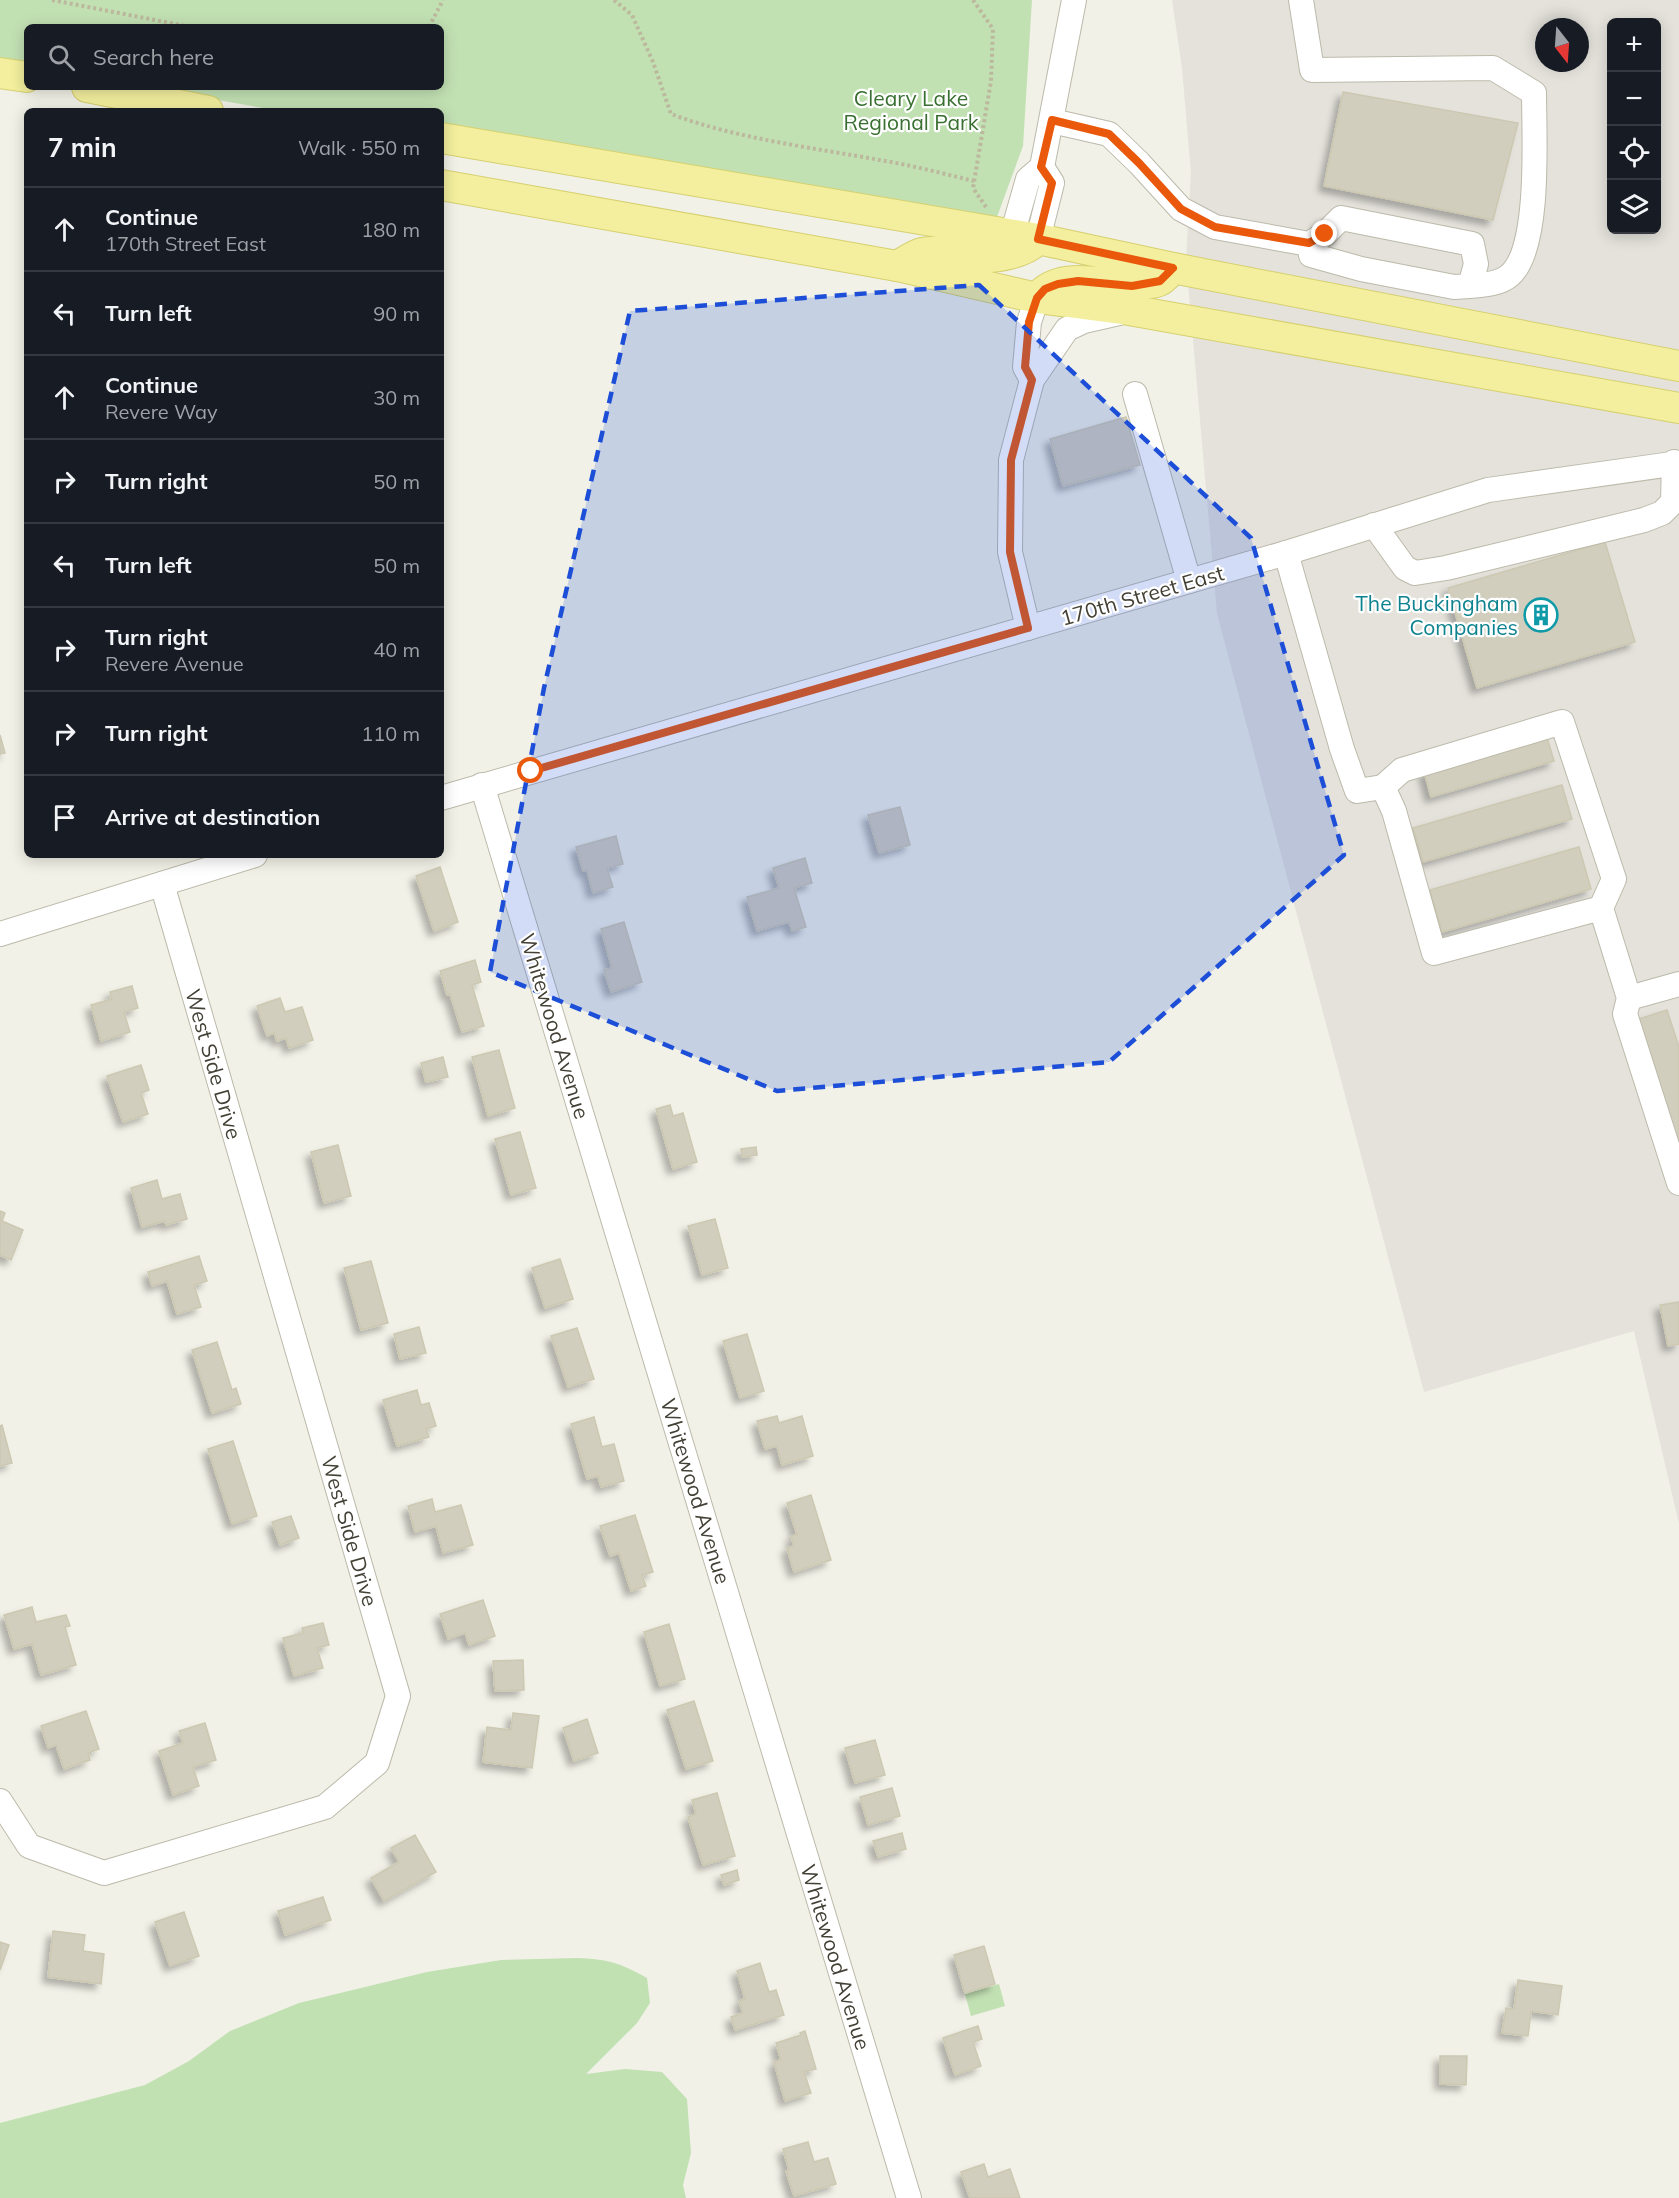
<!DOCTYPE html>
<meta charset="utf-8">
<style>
body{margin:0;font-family:Mulish,sans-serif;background:#20242c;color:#f1f3f6}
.controls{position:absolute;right:18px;top:18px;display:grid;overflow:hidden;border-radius:9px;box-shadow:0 3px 15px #0003}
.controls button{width:54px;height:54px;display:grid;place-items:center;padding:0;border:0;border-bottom:2px solid #363941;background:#171b24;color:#f1f3f6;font:30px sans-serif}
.compass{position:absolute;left:1535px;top:18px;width:54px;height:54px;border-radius:50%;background:#171b24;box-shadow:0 3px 15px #0003;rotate:163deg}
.stop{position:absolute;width:18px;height:18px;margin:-14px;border:4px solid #ea580c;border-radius:50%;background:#fff}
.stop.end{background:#ea580c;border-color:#fff;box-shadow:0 2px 6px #0008}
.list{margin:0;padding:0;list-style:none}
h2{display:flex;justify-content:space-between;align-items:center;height:78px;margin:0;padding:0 24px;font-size:26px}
h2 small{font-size:20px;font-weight:400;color:#9ea1a6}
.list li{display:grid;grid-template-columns:39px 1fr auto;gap:18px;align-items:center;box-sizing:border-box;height:84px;padding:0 24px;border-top:2px solid #363941}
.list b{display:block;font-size:22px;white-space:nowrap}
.list p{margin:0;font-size:20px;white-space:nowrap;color:#9ea1a6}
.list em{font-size:20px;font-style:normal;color:#9ea1a6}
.icon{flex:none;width:33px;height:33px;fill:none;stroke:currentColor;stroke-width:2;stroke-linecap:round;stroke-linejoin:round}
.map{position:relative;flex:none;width:1679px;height:2198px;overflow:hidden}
.search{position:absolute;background:#171b24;box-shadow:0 3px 15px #0003;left:24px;top:24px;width:420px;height:66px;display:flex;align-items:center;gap:15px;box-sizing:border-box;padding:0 21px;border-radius:9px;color:#9ea1a6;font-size:22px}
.panel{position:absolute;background:#171b24;box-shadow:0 3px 15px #0003;left:24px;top:108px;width:420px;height:750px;border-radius:9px}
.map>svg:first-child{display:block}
</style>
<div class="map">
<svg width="1679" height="2198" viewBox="0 0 1679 2198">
<defs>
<filter id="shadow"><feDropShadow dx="-5.5" dy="5.5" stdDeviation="3" flood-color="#0004"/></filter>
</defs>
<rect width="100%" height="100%" fill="#f1f1e7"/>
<path fill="#e4e2db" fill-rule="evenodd" d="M1172,0H1679V1524L1634,1331L1424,1392L1217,614L1186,260L1191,173L1182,68ZM1612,22H1656V230H1612ZM1544,27H1580V63H1544Z"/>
<g fill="#c2e1b3">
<polygon points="0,0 1032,0 1023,146 990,236 441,140 441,111 280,111 144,87 441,87 441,27 27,27 27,66 0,62"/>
<path d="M577,1958C607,1959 621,1963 647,1978L650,2003L637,2023L586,2074L625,2069L662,2072L687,2099L691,2153L683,2185L686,2198H0V2123L145,2085L189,2061L230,2031L299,2003L427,1972L501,1960Z"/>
<polygon points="999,1984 1005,2006 971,2016 965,1994"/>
</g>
<g fill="#d2cebd" stroke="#ccc8b1" stroke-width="1.5" filter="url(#shadow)">
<polygon points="1343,92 1518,123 1493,220 1324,186"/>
<polygon points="1126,417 1140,465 1063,486 1050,439"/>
<polygon points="1605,542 1635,642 1477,688 1448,588"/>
<polygon points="1546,734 1554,761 1431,797 1424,771"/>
<polygon points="0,735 5,753 0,754"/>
<polygon points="1562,785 1572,819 1423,862 1413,828"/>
<polygon points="900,807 910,845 879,853 868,815"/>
<polygon points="616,836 623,864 607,868 613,887 593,893 587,870 583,871 576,847"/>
<polygon points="1579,847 1591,889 1442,932 1430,890"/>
<polygon points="805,858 812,883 794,888 806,927 792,931 789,922 757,931 747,897 779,888 773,868"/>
<polygon points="440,867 458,922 434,931 416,876"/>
<polygon points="624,922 642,982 611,992 604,970 612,968 601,929"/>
<polygon points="475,960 481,982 472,985 484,1026 462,1032 450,994 447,995 440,971"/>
<polygon points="132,986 138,1008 124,1012 130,1032 101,1041 91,1005 112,999 110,992"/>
<polygon points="280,998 285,1012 302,1007 313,1040 289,1048 286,1038 277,1041 274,1033 267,1036 257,1006"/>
<polygon points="1667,1010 1679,1047 1679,1147 1639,1019"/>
<polygon points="499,1050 515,1108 488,1116 472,1057"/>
<polygon points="443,1057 448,1077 426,1082 421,1063"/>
<polygon points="141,1065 149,1090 141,1093 148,1114 123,1122 107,1076"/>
<polygon points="670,1105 673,1116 683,1113 697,1162 673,1169 656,1109"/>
<polygon points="520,1132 536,1188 511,1195 495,1139"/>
<polygon points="338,1145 351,1196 324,1203 311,1152"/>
<polygon points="756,1147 757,1155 742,1157 741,1149"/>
<polygon points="157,1180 162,1199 180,1194 187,1219 166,1225 165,1221 142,1227 131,1188"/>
<polygon points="0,1211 5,1213 2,1221 23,1230 11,1260 0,1255"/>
<polygon points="715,1219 728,1268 702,1275 688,1226"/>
<polygon points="199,1256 207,1281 194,1285 201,1307 177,1314 167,1281 152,1286 148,1272"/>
<polygon points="560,1259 573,1299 545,1308 532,1268"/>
<polygon points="371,1261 388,1323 361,1330 344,1268"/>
<polygon points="1679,1302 1679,1344 1668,1346 1660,1305"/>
<polygon points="419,1327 426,1353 400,1359 394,1334"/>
<polygon points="577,1328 594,1379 568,1387 551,1336"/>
<polygon points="747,1334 764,1391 740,1398 723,1341"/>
<polygon points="217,1342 232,1390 236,1388 241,1404 212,1413 192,1350"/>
<polygon points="417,1390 421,1405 429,1403 436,1426 426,1429 429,1437 397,1446 383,1400"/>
<polygon points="777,1416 779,1423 802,1416 813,1456 782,1465 777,1446 765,1449 757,1421"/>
<polygon points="594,1417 602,1447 614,1444 624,1481 601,1487 598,1476 587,1479 571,1424"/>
<polygon points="2,1425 12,1463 0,1466 0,1426"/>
<polygon points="233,1441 257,1516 232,1524 208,1449"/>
<polygon points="811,1495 831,1560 794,1572 787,1548 794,1546 791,1536 797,1535 787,1503"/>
<polygon points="432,1499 435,1512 461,1505 473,1545 443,1553 436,1526 415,1532 408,1506"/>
<polygon points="635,1515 653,1572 642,1575 646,1586 631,1591 619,1553 610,1556 600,1526"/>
<polygon points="291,1516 299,1538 280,1545 272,1522"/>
<polygon points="483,1600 495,1636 469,1645 465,1633 448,1639 440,1614"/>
<polygon points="32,1607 36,1622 66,1615 70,1626 65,1627 76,1665 41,1675 32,1644 14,1649 4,1615"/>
<polygon points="323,1623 329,1645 317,1648 323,1668 294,1676 283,1638 303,1633 302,1628"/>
<polygon points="669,1624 685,1679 660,1686 644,1632"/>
<polygon points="523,1660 524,1690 495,1691 493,1661"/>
<polygon points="694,1701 713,1761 686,1769 667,1710"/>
<polygon points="86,1711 99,1749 88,1753 90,1760 64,1769 56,1745 48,1748 41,1726"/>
<polygon points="513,1713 539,1716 532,1768 483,1762 487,1727 511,1730"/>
<polygon points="587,1719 598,1753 574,1761 563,1728"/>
<polygon points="205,1723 216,1760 193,1767 199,1786 173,1795 159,1751 183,1743 179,1731"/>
<polygon points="875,1740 885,1775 855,1783 845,1748"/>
<polygon points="892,1788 900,1816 868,1825 860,1797"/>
<polygon points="717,1793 735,1856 703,1865 688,1817 696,1814 692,1800"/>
<polygon points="902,1833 906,1849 878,1857 873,1841"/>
<polygon points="415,1835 436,1872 384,1901 371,1878 399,1862 391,1848"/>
<polygon points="737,1870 739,1880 724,1885 721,1875"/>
<polygon points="323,1897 331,1920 285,1935 278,1911"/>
<polygon points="184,1912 199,1956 170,1966 155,1922"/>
<polygon points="53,1931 85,1935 83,1951 104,1954 101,1984 48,1977"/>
<polygon points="0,1942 9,1945 0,1970"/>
<polygon points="984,1946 995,1984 965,1993 954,1955"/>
<polygon points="760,1963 769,1992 776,1990 784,2015 735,2030 731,2017 743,2013 739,2001 745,1999 737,1971"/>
<polygon points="1518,1980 1562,1986 1558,2015 1531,2011 1528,2036 1502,2033 1506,2008 1514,2009"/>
<polygon points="978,2026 982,2039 973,2042 981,2066 955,2075 943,2038"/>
<polygon points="805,2031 816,2069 804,2072 811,2093 785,2101 774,2062 781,2060 776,2043 801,2035 800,2033"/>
<polygon points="1440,2056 1467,2056 1466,2085 1440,2084"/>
<polygon points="808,2142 814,2162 828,2158 836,2184 794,2196 786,2171 789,2170 783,2149"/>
<polygon points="984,2164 988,2177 1010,2169 1020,2198 970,2198 961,2172"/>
</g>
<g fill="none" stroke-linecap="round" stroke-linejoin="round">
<g stroke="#bcbaaa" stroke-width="26">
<g id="minor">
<path d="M1301,0L1312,70L1493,68L1534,93C1534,134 1541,248 1510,275C1500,284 1483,285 1470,286"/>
<polyline points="1052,121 1109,134 1139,163 1181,209 1215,227 1309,244 1325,234 1341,218 1472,244 1476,264 1470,286 1454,287 1361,269 1311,255 1309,244"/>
<polyline points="1012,235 1028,179 1042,167 1074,0"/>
<polyline points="1038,239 1052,183 1042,167"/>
<polyline points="1032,380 1025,367 1029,322 1037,298"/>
<polyline points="1135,394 1189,581"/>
<polyline points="1374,525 1405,568 1415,573 1446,568 1644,520 1662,513 1673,502 1674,462"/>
<polyline points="1286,553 1342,749 1357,791 1383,787 1394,811 1434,953 1601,908 1629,998 1625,1014 1679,1183"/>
<polyline points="1028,628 1010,552 1011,460 1032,380 1067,329 1084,321 1119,313"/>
<polyline points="482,785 909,2198"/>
<polyline points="1383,787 1402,770 1562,722 1614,879 1601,908"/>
<polyline points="441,798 1286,553 1488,490 1679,463"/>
<polyline points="0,934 255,855"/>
<polyline points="1629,998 1679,984"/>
<polyline points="0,1801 29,1846 104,1873 325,1807 377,1763 398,1696 162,884"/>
</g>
</g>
<g stroke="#d6d070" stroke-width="32">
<g id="major">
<polyline points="0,73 27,77"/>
<polyline points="87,87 208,111"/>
<polyline points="441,138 1038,239 1173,268 1679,366"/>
<polyline points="441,185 897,266 1037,298 1129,310 1679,408"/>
<path d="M897,266C905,262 914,255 922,253C941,249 960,255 979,257C996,258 1024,253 1036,241"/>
<path d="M1037,298C1063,266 1111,290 1145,284C1149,283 1156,283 1159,281C1164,279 1169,272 1173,268"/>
</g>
</g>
<g stroke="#bcb89d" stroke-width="4" stroke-dasharray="3 3" stroke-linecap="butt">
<polyline points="52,0 191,27"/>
<path d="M614,0L632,15L653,62L671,114C737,139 816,148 885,161C915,166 945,174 974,181"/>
<polyline points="973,0 993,29 991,81 973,188 986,207"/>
<polyline points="429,27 443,0"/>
</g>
<use href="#minor" stroke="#fff" stroke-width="24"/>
<use href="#major" stroke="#f3ef9e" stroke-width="30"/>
</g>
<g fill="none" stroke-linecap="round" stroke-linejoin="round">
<polyline stroke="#ea580c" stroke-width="8" points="531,771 1028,628 1010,552 1011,460 1032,380 1025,367 1029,322 1037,298 1045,289 1058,284 1078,281 1132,286 1160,281 1173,268 1038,239 1052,183 1041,167 1052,120 1109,134 1139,163 1181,209 1215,227 1309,243 1325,234"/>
</g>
<path fill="#1d4ed8" fill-opacity="0.2" stroke="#1d4ed8" stroke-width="4.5" stroke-dasharray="12 8" stroke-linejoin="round" d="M979,285L1251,538L1344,855L1109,1062L777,1091L490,972L544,688L630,311Z"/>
<defs>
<g id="building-ring" transform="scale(1.725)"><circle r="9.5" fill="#fff" stroke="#0f9aa8" stroke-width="1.5"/><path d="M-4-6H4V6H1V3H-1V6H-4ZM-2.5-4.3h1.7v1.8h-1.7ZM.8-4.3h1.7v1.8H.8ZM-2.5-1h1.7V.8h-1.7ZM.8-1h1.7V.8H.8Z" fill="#0f9aa8"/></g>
</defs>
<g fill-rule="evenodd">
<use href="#building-ring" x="1541" y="615"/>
</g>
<g text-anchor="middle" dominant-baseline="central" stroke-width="4.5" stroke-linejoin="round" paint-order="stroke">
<g font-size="21" fill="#396f30" stroke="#fff">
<text x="911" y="98">Cleary Lake<tspan x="911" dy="24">Regional Park</tspan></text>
</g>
<g font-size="21" fill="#434136" stroke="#fff">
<text transform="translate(1142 595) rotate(-16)">170th Street East</text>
<text transform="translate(555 1026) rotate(73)">Whitewood Avenue</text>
<text transform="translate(214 1064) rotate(74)">West Side Drive</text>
<text transform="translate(696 1491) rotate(73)">Whitewood Avenue</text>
<text transform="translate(350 1531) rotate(74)">West Side Drive</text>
<text transform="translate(836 1957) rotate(73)">Whitewood Avenue</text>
</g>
<g font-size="21" fill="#0d838f" stroke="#fff" text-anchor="end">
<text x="1518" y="603">The Buckingham<tspan x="1518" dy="24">Companies</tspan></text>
</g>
</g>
</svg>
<div class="controls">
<button>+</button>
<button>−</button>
<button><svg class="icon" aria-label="locate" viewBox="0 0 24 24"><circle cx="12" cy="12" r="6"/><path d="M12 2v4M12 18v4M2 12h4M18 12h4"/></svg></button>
<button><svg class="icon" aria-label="layers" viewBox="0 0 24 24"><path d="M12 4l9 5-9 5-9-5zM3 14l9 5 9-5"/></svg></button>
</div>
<svg class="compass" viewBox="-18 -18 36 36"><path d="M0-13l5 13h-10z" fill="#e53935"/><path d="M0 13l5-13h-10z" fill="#9ea1a6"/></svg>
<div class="stop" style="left:531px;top:771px"></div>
<div class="stop end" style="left:1325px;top:234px"></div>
<div class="search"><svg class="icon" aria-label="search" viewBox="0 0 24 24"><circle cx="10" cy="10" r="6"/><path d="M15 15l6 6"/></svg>Search here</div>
<section class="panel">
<h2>7 min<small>Walk · 550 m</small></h2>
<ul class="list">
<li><svg class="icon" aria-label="ahead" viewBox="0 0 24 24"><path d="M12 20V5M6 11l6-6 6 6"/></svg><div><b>Continue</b><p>170th Street East</p></div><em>180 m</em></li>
<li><svg class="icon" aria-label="left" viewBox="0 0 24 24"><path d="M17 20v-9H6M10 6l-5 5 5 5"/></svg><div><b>Turn left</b></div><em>90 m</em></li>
<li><svg class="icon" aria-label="ahead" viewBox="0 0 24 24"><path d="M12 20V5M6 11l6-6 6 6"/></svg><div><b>Continue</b><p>Revere Way</p></div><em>30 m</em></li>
<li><svg class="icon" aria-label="right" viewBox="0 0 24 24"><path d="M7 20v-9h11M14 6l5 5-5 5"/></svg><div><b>Turn right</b></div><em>50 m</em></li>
<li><svg class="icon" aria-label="left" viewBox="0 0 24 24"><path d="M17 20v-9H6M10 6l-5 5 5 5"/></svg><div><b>Turn left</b></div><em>50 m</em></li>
<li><svg class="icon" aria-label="right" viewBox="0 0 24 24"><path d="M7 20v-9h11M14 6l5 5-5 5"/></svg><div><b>Turn right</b><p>Revere Avenue</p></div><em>40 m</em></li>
<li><svg class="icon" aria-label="right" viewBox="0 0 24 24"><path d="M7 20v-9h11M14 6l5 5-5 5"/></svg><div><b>Turn right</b></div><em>110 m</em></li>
<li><svg class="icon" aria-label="arrive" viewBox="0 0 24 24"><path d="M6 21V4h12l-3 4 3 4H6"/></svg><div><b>Arrive at destination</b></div></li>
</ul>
</section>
</div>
